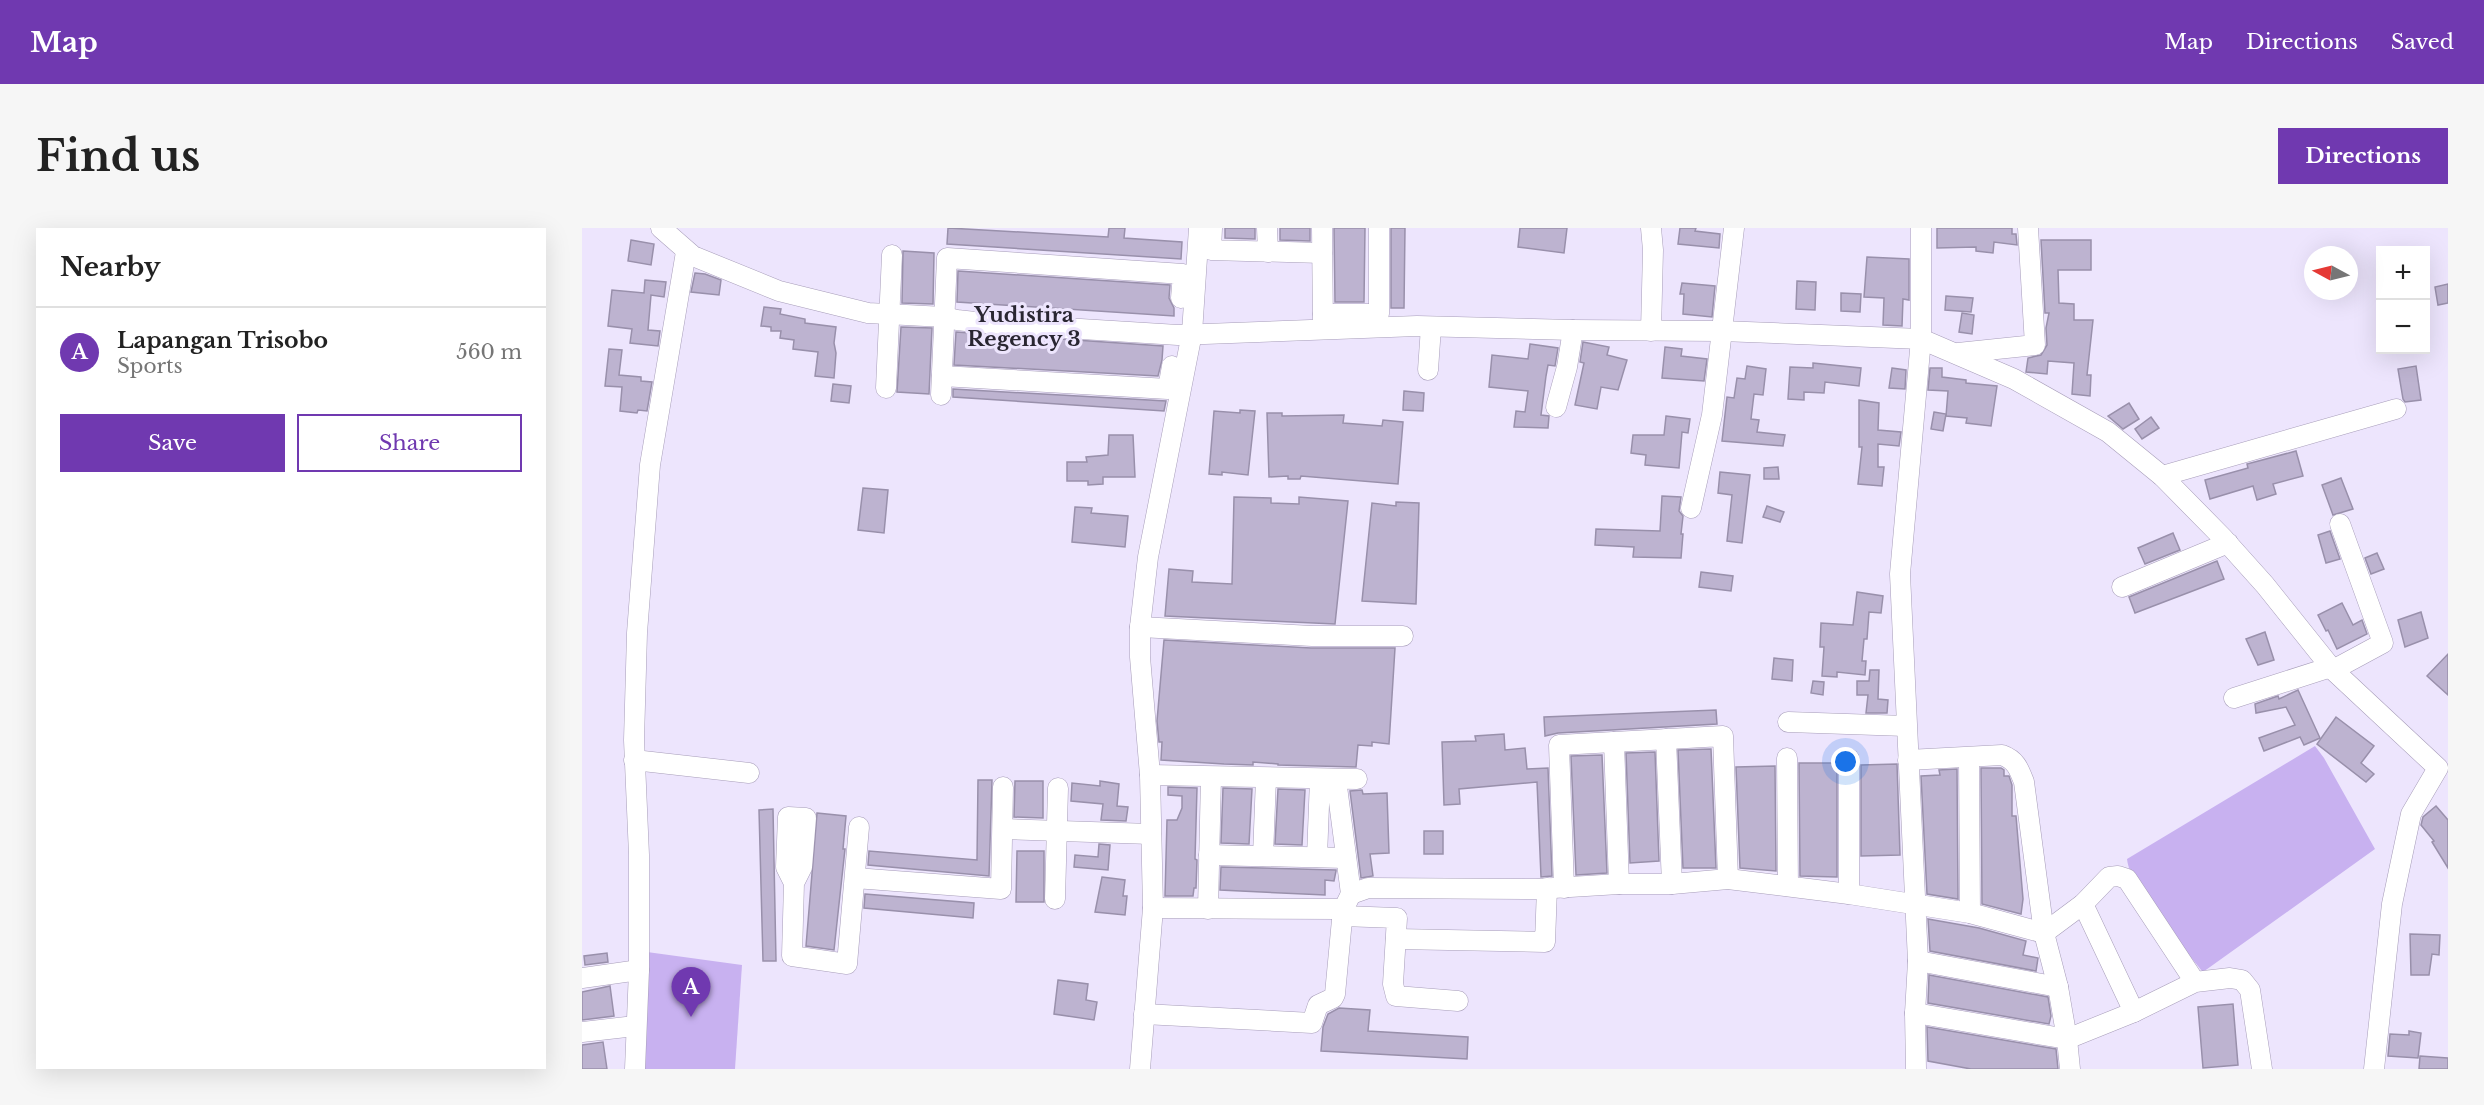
<!DOCTYPE html>
<meta charset="utf-8">
<style>
body{margin:0;font-family:"Libre Baskerville",serif;background:#f6f6f6;color:#222}
.controls{position:absolute;right:18px;top:18px;display:grid;overflow:hidden;border-radius:0px;box-shadow:0 6px 24px #0002}
.controls button{width:54px;height:54px;display:grid;place-items:center;padding:0;border:0;border-bottom:2px solid #e0e0e0;background:#fff;color:#222;font:30px sans-serif}
.compass{position:absolute;left:1722px;top:18px;width:54px;height:54px;border-radius:50%;background:#fff;box-shadow:0 6px 24px #0002;rotate:277deg}
.you{position:absolute;left:1264px;top:534px;width:21px;height:21px;margin:-15px;border:4px solid #fff;border-radius:50%;background:#1a73e8;box-shadow:0 0 0 9px #1a73e833}
.badge{display:grid;place-items:center;width:39px;height:39px;border-radius:50%;background:#7039b0;color:#fff;font-size:20px;font-weight:700}
.pin{position:absolute;translate:-50% -50px;filter:drop-shadow(0 2px 3px #0008)}
.pin::after{content:'';position:absolute;top:32px;width:21px;height:18px;background:inherit;clip-path:polygon(0 0,100% 0,50% 100%)}
.list{margin:0;padding:0;list-style:none}
h2{display:flex;justify-content:space-between;align-items:center;height:78px;margin:0;padding:0 24px;font-size:26px}
h2 small{font-size:20px;font-weight:400;color:#767676}
.list li{display:grid;grid-template-columns:39px 1fr auto;gap:18px;align-items:center;box-sizing:border-box;height:90px;padding:0 24px;border-top:2px solid #e0e0e0}
.list b{display:block;font-size:22px;white-space:nowrap}
.list p{margin:0;font-size:20px;white-space:nowrap;color:#767676}
.list em{font-size:20px;font-style:normal;color:#767676}
.actions{display:flex;gap:12px;padding:18px 24px}
.actions a{flex:1;padding:14px 0;border:2px solid #7039b0;border-radius:0px;text-align:center;font-size:21px;color:#7039b0}
.actions .main{background:#7039b0;color:#fff}
.map{position:relative;flex:none;width:1866px;height:841px;overflow:hidden;border-radius:0px}
header{display:flex;align-items:center;gap:36px;box-sizing:border-box;height:84px;padding:0 30px;background:#7039b0;color:#fff}
header strong{font-size:28px}
nav{display:flex;gap:33px;margin-inline-start:auto;font-size:21px}
.intro{display:flex;align-items:center;justify-content:space-between;box-sizing:border-box;height:144px;padding:0 36px}
h1{margin:0;font-size:42px}
.button{padding:15px 27px;border-radius:0px;background:#7039b0;color:#fff;font-size:21px;font-weight:700}
main{display:flex;gap:36px;padding:0 36px}
aside{flex:1;background:#fff;border-radius:0px;box-shadow:0 6px 24px #0002}
.map>svg:first-child{display:block}
</style>
<header>
<strong>Map</strong>
<nav><a>Map</a><a>Directions</a><a>Saved</a></nav>
</header>
<div class="intro"><h1>Find us</h1><a class="button">Directions</a></div>
<main>
<aside>
<h2>Nearby<small></small></h2>
<ul class="list">
<li><span class="badge">A</span><div><b>Lapangan Trisobo</b><p>Sports</p></div><em>560 m</em></li>
</ul>
<div class="actions"><a class="main">Save</a><a>Share</a></div>
</aside>
<div class="map">
<svg width="1866" height="841" viewBox="0 0 1866 841">
<rect width="100%" height="100%" fill="#ede5fd"/>
<g fill="#c8b1f0">
<path d="M1733,518L1742,530L1793,621L1621,744C1600,717 1549,664 1545,631Z"/>
<polygon points="65,724 160,737 153,841 59,841"/>
</g>
<g fill="#bdb3d0" stroke="#9990ab" stroke-width="1.5">
<polygon points="366,0 526,9 527,0 543,0 542,10 600,14 599,31 365,16"/>
<polygon points="643,0 673,0 673,11 643,10"/>
<polygon points="698,0 728,0 728,13 698,12"/>
<polygon points="752,0 783,0 782,74 753,74"/>
<polygon points="809,0 823,0 822,80 809,80"/>
<polygon points="938,0 985,0 982,25 936,19"/>
<polygon points="1098,0 1114,0 1113,3 1138,6 1137,20 1096,16"/>
<polygon points="1355,0 1430,0 1430,6 1434,6 1435,17 1412,14 1411,25 1394,23 1394,19 1355,20"/>
<polygon points="49,12 72,16 69,37 46,33"/>
<polygon points="1459,12 1509,12 1509,42 1476,42 1477,75 1492,76 1492,92 1511,92 1505,147 1509,147 1508,168 1490,166 1492,135 1466,133 1465,146 1444,144 1446,130 1459,127 1465,117 1464,100 1467,85 1463,85"/>
<polygon points="321,23 352,25 351,76 320,75"/>
<polygon points="1285,29 1327,31 1327,72 1321,71 1320,98 1301,97 1302,70 1282,69"/>
<polygon points="376,43 588,57 587,70 592,80 592,88 375,74"/>
<polygon points="113,45 123,46 139,52 137,67 109,64"/>
<polygon points="63,52 84,54 82,69 69,67 66,102 78,103 76,118 48,115 50,101 26,98 30,62 62,65"/>
<polygon points="1215,53 1234,54 1233,82 1214,81"/>
<polygon points="1100,55 1133,58 1130,89 1101,86 1102,66 1098,66"/>
<polygon points="1866,56 1866,75 1856,77 1853,59"/>
<polygon points="1259,65 1279,66 1278,84 1259,83"/>
<polygon points="1364,68 1391,70 1389,84 1363,82"/>
<polygon points="182,79 199,81 198,86 223,91 223,95 254,99 252,115 254,125 252,150 233,148 236,124 211,121 212,112 198,110 199,103 189,103 189,99 179,98"/>
<polygon points="1380,85 1392,87 1390,106 1377,104"/>
<polygon points="319,99 350,100 347,166 315,164"/>
<polygon points="374,104 581,118 580,132 576,148 372,137"/>
<polygon points="1001,114 1027,119 1025,127 1045,132 1036,162 1019,159 1015,181 993,177 1002,135 998,134"/>
<polygon points="948,116 976,120 973,138 966,137 964,148 959,187 967,188 966,200 932,199 934,183 943,184 946,163 907,159 910,127 946,131"/>
<polygon points="1083,119 1100,121 1099,128 1125,131 1122,153 1080,150"/>
<polygon points="27,121 40,122 37,147 59,149 59,153 70,154 65,183 56,182 55,185 38,183 40,159 23,158"/>
<polygon points="1231,135 1279,140 1277,158 1243,154 1242,165 1222,164 1222,172 1206,171 1208,139 1231,140"/>
<polygon points="1165,138 1184,141 1181,167 1172,166 1169,191 1177,192 1175,204 1203,207 1201,218 1140,213 1145,169 1152,170 1155,150 1163,151"/>
<polygon points="1834,138 1839,172 1823,174 1821,171 1816,141"/>
<polygon points="1310,140 1324,142 1323,161 1307,160"/>
<polygon points="1348,140 1360,140 1360,149 1384,152 1384,155 1415,158 1409,198 1384,195 1385,190 1364,188 1366,163 1346,162"/>
<polygon points="251,156 269,158 267,175 249,173"/>
<polygon points="371,161 584,173 582,183 371,169"/>
<polygon points="822,163 842,165 841,183 821,182"/>
<polygon points="1277,172 1297,175 1296,202 1319,204 1317,218 1296,216 1296,239 1302,239 1300,258 1276,256 1280,219 1277,219"/>
<polygon points="1547,175 1557,191 1541,201 1526,188"/>
<polygon points="658,182 673,183 666,247 640,244 640,247 627,246 632,183 658,185"/>
<polygon points="1352,184 1364,186 1361,203 1349,201"/>
<polygon points="685,185 700,185 700,188 762,187 761,195 800,198 801,192 821,194 816,256 719,248 718,251 706,251 706,248 687,249"/>
<polygon points="1084,188 1108,191 1106,205 1100,204 1097,240 1063,237 1064,227 1049,225 1051,207 1082,207"/>
<polygon points="1569,189 1577,200 1560,211 1553,201"/>
<polygon points="527,207 551,207 553,249 521,249 521,256 506,257 506,253 485,253 485,234 505,234 504,229 526,227"/>
<polygon points="1714,223 1721,248 1691,256 1694,266 1675,272 1671,258 1628,271 1623,252 1666,240 1665,236"/>
<polygon points="1196,239 1197,251 1182,251 1182,240"/>
<polygon points="1138,244 1168,247 1160,315 1145,313 1150,267 1136,265"/>
<polygon points="1759,250 1771,281 1751,287 1740,257"/>
<polygon points="281,260 306,262 302,305 276,302"/>
<polygon points="1080,268 1099,269 1097,283 1101,288 1099,306 1101,306 1099,330 1051,329 1052,319 1013,317 1014,301 1078,303"/>
<polygon points="652,269 689,270 689,275 717,276 717,269 766,273 753,396 583,388 587,341 611,343 610,354 650,356"/>
<polygon points="814,274 837,275 834,376 780,373 790,275 814,278"/>
<polygon points="1185,278 1202,284 1198,294 1181,289"/>
<polygon points="493,279 510,280 509,285 546,288 543,319 490,314"/>
<polygon points="1748,303 1758,331 1744,335 1736,307"/>
<polygon points="1591,305 1598,322 1563,336 1556,320"/>
<polygon points="1795,325 1802,341 1789,346 1783,330"/>
<polygon points="1635,333 1642,351 1553,385 1547,369"/>
<polygon points="1119,344 1151,348 1149,363 1117,359"/>
<polygon points="1275,364 1301,368 1299,385 1287,384 1285,411 1282,411 1280,433 1284,433 1283,447 1255,444 1255,449 1240,448 1242,419 1238,419 1239,395 1271,397"/>
<polygon points="1760,375 1771,397 1780,392 1785,406 1755,421 1746,402 1744,403 1736,387"/>
<polygon points="1839,384 1846,410 1823,419 1816,392"/>
<polygon points="1683,404 1692,432 1676,437 1664,411"/>
<polygon points="582,412 729,420 813,420 807,516 790,514 790,518 776,517 774,539 696,537 696,536 671,534 671,537 642,536 579,532 580,514 577,514 575,493"/>
<polygon points="1866,426 1866,467 1845,448"/>
<polygon points="1192,430 1211,432 1210,453 1190,451"/>
<polygon points="1288,442 1297,442 1296,471 1306,472 1305,485 1284,485 1286,467 1275,467 1275,453 1287,453"/>
<polygon points="1231,453 1242,454 1241,467 1229,465"/>
<polygon points="1716,462 1738,510 1722,517 1718,509 1682,523 1677,510 1713,497 1704,479 1674,485 1673,476 1696,468 1697,471"/>
<polygon points="1134,482 1135,496 976,505 963,508 962,489"/>
<polygon points="1754,489 1792,518 1779,535 1792,546 1784,554 1735,516"/>
<polygon points="922,506 923,522 943,520 945,541 966,540 970,648 959,649 955,554 877,561 878,576 862,577 860,514 894,513 893,508"/>
<polygon points="1129,521 1134,640 1101,640 1096,522"/>
<polygon points="1073,524 1077,633 1048,635 1044,525"/>
<polygon points="1020,527 1025,645 994,647 989,528"/>
<polygon points="1217,535 1255,535 1255,649 1218,648"/>
<polygon points="1315,536 1318,627 1279,628 1279,537"/>
<polygon points="1193,538 1194,643 1158,640 1154,539"/>
<polygon points="1399,540 1419,540 1422,542 1422,548 1427,548 1430,557 1430,588 1434,588 1441,671 1439,686 1400,676"/>
<polygon points="1375,541 1376,671 1345,666 1339,548 1358,547 1357,542"/>
<polygon points="396,552 410,552 407,648 286,637 287,623 395,632"/>
<polygon points="433,553 461,553 461,590 432,589"/>
<polygon points="518,553 537,556 535,578 546,579 544,593 519,592 521,576 489,573 490,555 518,558"/>
<polygon points="586,559 615,560 613,631 615,632 614,660 612,660 611,668 583,668 585,592 595,592 600,580 600,568 586,567"/>
<polygon points="641,560 670,561 667,616 639,615"/>
<polygon points="696,561 723,562 720,617 693,616"/>
<polygon points="780,562 781,566 805,565 807,625 788,626 791,648 779,650 768,563"/>
<polygon points="1854,578 1866,592 1866,640 1850,614 1852,613 1839,597 1841,589"/>
<polygon points="191,581 194,733 181,733 177,582"/>
<polygon points="235,585 264,588 261,621 263,621 252,722 224,718"/>
<rect x="842" y="603" width="19" height="23"/>
<polygon points="517,616 528,617 526,642 492,639 493,627 516,629"/>
<polygon points="435,623 462,623 462,674 434,674"/>
<polygon points="639,639 754,642 754,643 752,653 743,652 743,667 638,662"/>
<polygon points="520,649 543,652 541,668 545,668 543,687 513,684"/>
<polygon points="283,666 392,675 391,690 282,680"/>
<polygon points="1346,691 1397,700 1444,713 1441,727 1456,730 1454,743 1348,723"/>
<polygon points="1828,706 1858,707 1857,727 1850,726 1847,747 1829,747"/>
<polygon points="25,725 26,734 3,737 2,728"/>
<polygon points="1347,747 1466,769 1469,788 1467,796 1346,775"/>
<polygon points="476,752 506,756 504,772 515,774 512,792 472,786"/>
<polygon points="28,758 32,788 0,792 0,764"/>
<polygon points="1651,776 1656,837 1621,840 1616,779"/>
<polygon points="757,780 788,782 786,803 886,809 885,831 739,823 741,799 746,786"/>
<polygon points="1345,799 1474,821 1476,841 1389,841 1346,833"/>
<polygon points="1827,803 1839,805 1836,830 1806,828 1808,806 1827,807"/>
<polygon points="21,814 25,841 0,841 0,817"/>
<polygon points="1838,828 1866,830 1866,841 1837,841"/>
</g>
<g fill="none" stroke-linecap="round" stroke-linejoin="round">
<g stroke="#a79db9" stroke-width="21">
<g id="minor">
<polyline points="79,0 111,28 197,63 286,85 362,89 375,92 402,95 596,107 835,98 991,102 1139,103 1339,111 1432,151 1526,204 1580,248 1640,309 1683,357 1751,442 1856,540 1829,586 1810,676 1792,841"/>
<polyline points="630,0 629,22 740,25"/>
<polyline points="685,0 686,24"/>
<polyline points="740,0 741,100"/>
<polyline points="1069,0 1071,22 1069,103"/>
<polyline points="741,86 797,86 797,0"/>
<polyline points="1376,125 1453,117 1446,0"/>
<polyline points="846,142 849,99"/>
<polyline points="360,148 586,161 590,138"/>
<polyline points="304,160 310,27"/>
<polyline points="359,167 365,30 601,46 599,70"/>
<polyline points="974,179 985,139 991,102"/>
<polyline points="1580,248 1814,181"/>
<polyline points="1109,280 1130,187 1152,0"/>
<polyline points="1540,359 1646,315"/>
<polyline points="558,399 730,408 821,408"/>
<polyline points="1751,442 1801,415 1758,296"/>
<polyline points="1652,470 1749,439"/>
<polyline points="1206,494 1324,498"/>
<polyline points="1084,511 1090,656"/>
<polyline points="1032,514 1037,656"/>
<polyline points="1205,530 1206,658"/>
<polyline points="1387,530 1388,685"/>
<polyline points="52,532 167,545"/>
<path d="M1326,532L1420,527C1434,532 1437,541 1442,554L1462,705L1476,759L1485,811L1488,841"/>
<polyline points="568,547 775,551"/>
<polyline points="754,551 769,666"/>
<polyline points="421,601 569,606"/>
<polyline points="627,627 764,630"/>
<polyline points="681,628 684,550"/>
<polyline points="735,629 738,551"/>
<polyline points="273,650 419,661 421,559"/>
<polyline points="212,655 204,639 206,589 224,590 220,639 212,655 210,728 265,736 277,599"/>
<polyline points="982,660 977,517 1141,508 1146,651"/>
<polyline points="1267,666 1267,531"/>
<polyline points="473,671 476,560"/>
<polyline points="1501,676 1552,784"/>
<polyline points="571,680 758,681 763,678 769,666 786,660 955,661 1037,656 1090,656 1146,651 1267,666 1388,685 1462,705 1501,676 1527,649 1536,648 1545,651 1613,754"/>
<polyline points="626,681 629,549"/>
<polyline points="760,688 815,690 811,756 814,768 876,773"/>
<polyline points="814,711 963,714 965,660"/>
<polyline points="1336,733 1476,759"/>
<polyline points="0,750 57,742"/>
<polyline points="1333,785 1485,811 1552,784 1613,754 1648,750 1660,752 1668,762 1680,841"/>
<polyline points="562,786 730,795 736,777 751,770 753,766 761,681"/>
<polyline points="0,804 53,798"/>
<polyline points="53,841 57,742 57,627 52,512 55,405 68,237 104,24"/>
<polyline points="558,841 571,680 568,547 558,429 558,399 566,329 610,105 617,0"/>
<polyline points="1334,841 1333,785 1336,733 1318,346 1339,111 1339,0"/>
</g>
</g>
<use href="#minor" stroke="#fff" stroke-width="20"/>
</g>
<g text-anchor="middle" dominant-baseline="central" stroke-width="6" stroke-linejoin="round" paint-order="stroke">
<g font-size="21" font-weight="bold" fill="#292631" stroke="#ede5fd">
<text x="442" y="87">Yudistira<tspan x="442" dy="24">Regency 3</tspan></text>
</g>
</g>
</svg>
<div class="controls">
<button>+</button>
<button>−</button>
</div>
<svg class="compass" viewBox="-18 -18 36 36"><path d="M0-13l5 13h-10z" fill="#e53935"/><path d="M0 13l5-13h-10z" fill="#767676"/></svg>
<div class="you"></div>
<div class="pin badge" style="left:109px;top:789px">A</div>
</div>
</main>
